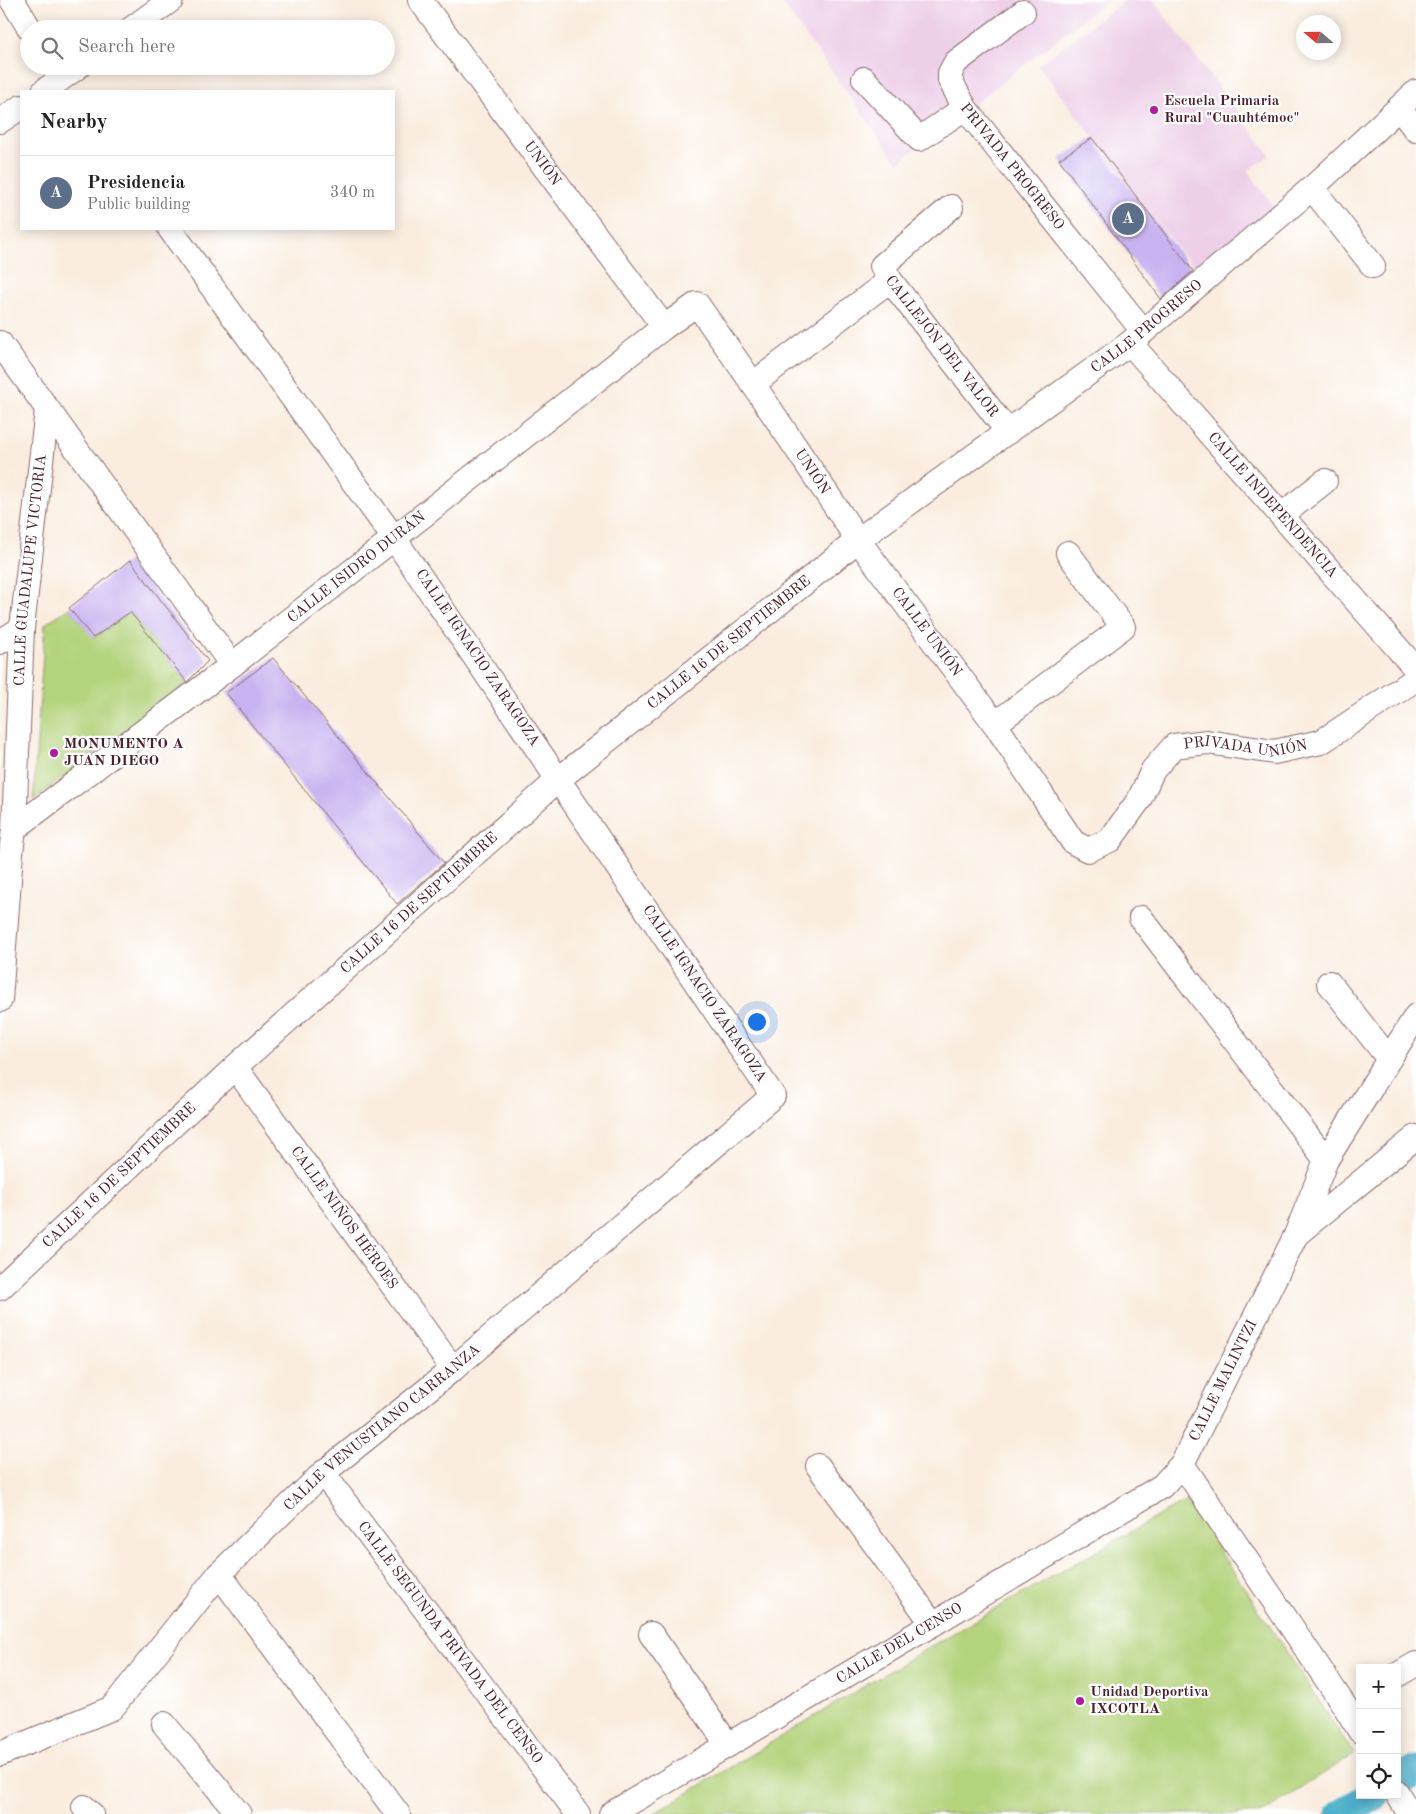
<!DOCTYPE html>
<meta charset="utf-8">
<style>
body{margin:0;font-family:"Old Standard TT",serif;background:#f6f6f6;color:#222}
.controls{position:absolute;right:15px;bottom:15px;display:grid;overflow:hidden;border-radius:0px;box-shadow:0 2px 12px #0003}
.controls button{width:45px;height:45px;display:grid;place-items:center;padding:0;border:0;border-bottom:1px solid #e0e0e0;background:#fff;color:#222;font:25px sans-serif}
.compass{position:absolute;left:1296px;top:15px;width:45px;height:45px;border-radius:50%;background:#fff;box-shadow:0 2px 12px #0003;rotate:290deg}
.you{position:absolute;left:756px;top:1021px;width:18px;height:18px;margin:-12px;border:4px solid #fff;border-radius:50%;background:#1a73e8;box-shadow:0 0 0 8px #1a73e833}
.badge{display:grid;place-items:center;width:32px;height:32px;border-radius:50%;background:#b5179e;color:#fff;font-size:16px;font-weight:700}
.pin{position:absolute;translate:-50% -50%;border:2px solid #fff;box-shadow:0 1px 5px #0006}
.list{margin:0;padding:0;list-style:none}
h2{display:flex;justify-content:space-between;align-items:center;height:65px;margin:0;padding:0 20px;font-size:21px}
h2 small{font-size:16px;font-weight:400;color:#767676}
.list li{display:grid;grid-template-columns:32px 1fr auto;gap:15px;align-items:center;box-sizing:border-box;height:75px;padding:0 20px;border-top:1px solid #e0e0e0}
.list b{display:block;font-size:19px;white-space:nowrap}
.list p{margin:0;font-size:16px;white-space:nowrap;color:#767676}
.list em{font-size:16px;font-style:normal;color:#767676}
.icon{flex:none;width:28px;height:28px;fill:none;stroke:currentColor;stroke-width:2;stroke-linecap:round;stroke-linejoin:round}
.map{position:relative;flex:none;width:1416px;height:1814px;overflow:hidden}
.search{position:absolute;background:#fff;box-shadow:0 2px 12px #0003;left:20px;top:20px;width:375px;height:55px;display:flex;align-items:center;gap:12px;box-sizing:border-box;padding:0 18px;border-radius:28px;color:#767676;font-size:19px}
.panel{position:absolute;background:#fff;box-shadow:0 2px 12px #0003;left:20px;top:90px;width:375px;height:140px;border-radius:0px}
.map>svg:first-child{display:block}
</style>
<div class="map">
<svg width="1416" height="1814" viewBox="0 0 1416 1814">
<rect width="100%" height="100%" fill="#fff"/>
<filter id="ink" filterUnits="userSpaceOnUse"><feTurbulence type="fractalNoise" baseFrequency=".02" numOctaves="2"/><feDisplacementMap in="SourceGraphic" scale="10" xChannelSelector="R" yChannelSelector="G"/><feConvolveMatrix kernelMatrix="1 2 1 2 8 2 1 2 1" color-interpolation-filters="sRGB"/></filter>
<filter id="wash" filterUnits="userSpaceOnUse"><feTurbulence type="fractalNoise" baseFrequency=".0096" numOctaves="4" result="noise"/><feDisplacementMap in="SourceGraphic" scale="20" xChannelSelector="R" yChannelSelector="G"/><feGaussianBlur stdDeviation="1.12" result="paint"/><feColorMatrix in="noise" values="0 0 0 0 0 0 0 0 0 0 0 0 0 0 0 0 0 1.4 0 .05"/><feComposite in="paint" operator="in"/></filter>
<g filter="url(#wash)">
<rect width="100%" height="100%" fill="#faeddf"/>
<g fill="#edd0e8">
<polygon points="780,0 1108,0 898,163"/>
<polygon points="1126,0 1153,0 1270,155 1248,171 1279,214 1201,273 1180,251 1038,65"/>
</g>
<g fill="#b3d37b" stroke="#7e7953">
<polygon points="69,608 94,638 130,612 188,683 33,800 45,624"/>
<polygon points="1187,1501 1354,1754 1261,1814 653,1814 929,1647 1165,1512"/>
</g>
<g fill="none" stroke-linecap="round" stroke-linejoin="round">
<g stroke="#4aaec9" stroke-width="31">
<polyline points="1397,1782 1416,1771"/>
<polyline points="1341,1814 1374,1795"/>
</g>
</g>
<g id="blocks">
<g fill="#c8b3f0">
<polygon points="1092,138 1193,271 1161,299 1059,159"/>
<polygon points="130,560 208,661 187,682 130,612 93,638 69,608"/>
<polygon points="273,658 444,863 397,904 226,693"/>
</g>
</g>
</g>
<g filter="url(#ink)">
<use href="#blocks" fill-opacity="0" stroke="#88676a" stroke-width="1"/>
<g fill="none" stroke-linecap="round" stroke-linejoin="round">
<g stroke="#88676a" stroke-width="26">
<g id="minor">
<polyline points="12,0 30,29"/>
<path id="s1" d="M420,0L664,327"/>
<path id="s2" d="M1023,12L956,62L950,73V80L965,108L1143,331"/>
<polyline points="131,29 171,0"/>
<polyline points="864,79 919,139 965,108"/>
<polyline points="44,91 79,66"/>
<polyline points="1399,108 1416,130"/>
<polyline points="0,121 21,107"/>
<polyline points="1312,188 1373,266"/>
<path id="s3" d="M951,207L882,266L890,280L1008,432"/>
<polyline points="0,343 232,665"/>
<path id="s4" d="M1130,343L1416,669"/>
<polyline points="753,384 890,280"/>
<polyline points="1282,515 1325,481"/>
<polyline points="0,642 22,628"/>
<polyline points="995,724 1123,627 1068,553"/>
<path id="s5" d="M14,829L232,665L664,327L697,304L753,384L858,540L995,724L1073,842L1088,850L1110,840L1139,800L1153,770L1174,746L1207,742L1274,752L1321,742L1416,679"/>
<polyline points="1141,918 1326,1160"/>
<polyline points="1329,983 1389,1059"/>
<path id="s6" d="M0,1000L11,853L14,829L22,628L47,409"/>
<path id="s7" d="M235,1067L453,1369"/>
<polyline points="1297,1234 1416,1137"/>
<path id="s8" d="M0,1288L235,1067L559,779L858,540L1130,343L1312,188L1416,92"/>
<polyline points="1182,1464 1344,1705 1360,1731"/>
<polyline points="818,1466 933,1624"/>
<path id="s9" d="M323,1473L578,1814"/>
<polyline points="219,1574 398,1814"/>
<polyline points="651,1634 728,1745"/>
<polyline points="1397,1675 1416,1664"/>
<polyline points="164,1724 239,1814"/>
<path id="s10" d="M0,1754L112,1708L219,1574L323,1473L453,1369L773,1096L394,538L170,229"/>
<polyline points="1397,1793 1410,1814"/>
<polyline points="84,1807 91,1814"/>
<path id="s11" d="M611,1814L933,1624L1162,1486L1182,1464L1296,1235L1326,1160L1416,1016"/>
</g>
</g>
<use href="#minor" stroke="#fff" stroke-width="24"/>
</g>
</g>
<g fill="#b5179e" stroke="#fff" stroke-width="2">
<circle cx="1154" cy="110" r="5"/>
<circle cx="54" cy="753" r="5"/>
<circle cx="1080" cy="1701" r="5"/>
</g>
<g text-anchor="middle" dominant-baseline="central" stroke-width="4.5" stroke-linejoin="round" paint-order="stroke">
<g font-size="15" font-weight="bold" fill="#4a1f2b" stroke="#fff" text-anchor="start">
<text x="1164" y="101">Escuela Primaria<tspan x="1164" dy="17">Rural "Cuauhtémoc"</tspan></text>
<text x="64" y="744">MONUMENTO A<tspan x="64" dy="17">JUAN DIEGO</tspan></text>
<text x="1090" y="1692">Unidad Deportiva<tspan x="1090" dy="17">IXCOTLA</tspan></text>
</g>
<g font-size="15" fill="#4a1f2b" stroke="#fff">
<text stroke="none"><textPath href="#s1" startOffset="204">UNIÓN</textPath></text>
<text stroke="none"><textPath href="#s2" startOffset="210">PRIVADA PROGRESO</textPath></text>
<text stroke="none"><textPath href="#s8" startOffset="1498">CALLE PROGRESO</textPath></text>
<text stroke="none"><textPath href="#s3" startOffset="191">CALLEJÓN DEL VALOR</textPath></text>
<text stroke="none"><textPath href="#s5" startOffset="1065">UNIÓN</textPath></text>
<text stroke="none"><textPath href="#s4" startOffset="216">CALLE INDEPENDENCIA</textPath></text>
<text stroke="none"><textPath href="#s5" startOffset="431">CALLE ISIDRO DURÁN</textPath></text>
<text stroke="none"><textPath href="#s6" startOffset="431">CALLE GUADALUPE VICTORIA</textPath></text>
<text stroke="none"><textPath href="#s5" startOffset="1262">CALLE UNIÓN</textPath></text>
<text stroke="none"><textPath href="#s8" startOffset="974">CALLE 16 DE SEPTIEMBRE</textPath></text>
<text transform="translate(477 658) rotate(56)">CALLE IGNACIO ZARAGOZA</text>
<text stroke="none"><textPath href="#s5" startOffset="1746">PRIVADA UNIÓN</textPath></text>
<text stroke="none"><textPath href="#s8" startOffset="569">CALLE 16 DE SEPTIEMBRE</textPath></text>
<text transform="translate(704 994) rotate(56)">CALLE IGNACIO ZARAGOZA</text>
<text stroke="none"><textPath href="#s8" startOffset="164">CALLE 16 DE SEPTIEMBRE</textPath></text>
<text stroke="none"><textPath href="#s7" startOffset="186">CALLE NIÑOS HÉROES</textPath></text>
<text stroke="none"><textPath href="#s11" startOffset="764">CALLE MALINTZI</textPath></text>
<text stroke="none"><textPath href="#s10" startOffset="512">CALLE VENUSTIANO CARRANZA</textPath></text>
<text stroke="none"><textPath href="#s11" startOffset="335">CALLE DEL CENSO</textPath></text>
<text stroke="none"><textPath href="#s9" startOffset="212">CALLE SEGUNDA PRIVADA DEL CENSO</textPath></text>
</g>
</g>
</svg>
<div class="controls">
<button>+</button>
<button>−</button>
<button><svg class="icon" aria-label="locate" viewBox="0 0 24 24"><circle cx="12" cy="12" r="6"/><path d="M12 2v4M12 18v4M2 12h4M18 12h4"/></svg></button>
</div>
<svg class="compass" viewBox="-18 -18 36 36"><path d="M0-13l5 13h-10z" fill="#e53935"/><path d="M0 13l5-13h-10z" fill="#767676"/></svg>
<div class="you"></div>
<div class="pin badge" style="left:1128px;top:219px;background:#5c6f8a">A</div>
<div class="search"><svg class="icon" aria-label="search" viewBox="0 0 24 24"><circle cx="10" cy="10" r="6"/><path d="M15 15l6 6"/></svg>Search here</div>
<section class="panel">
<h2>Nearby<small></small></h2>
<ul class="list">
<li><span class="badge" style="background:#5c6f8a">A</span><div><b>Presidencia</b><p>Public building</p></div><em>340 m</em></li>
</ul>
</section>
</div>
